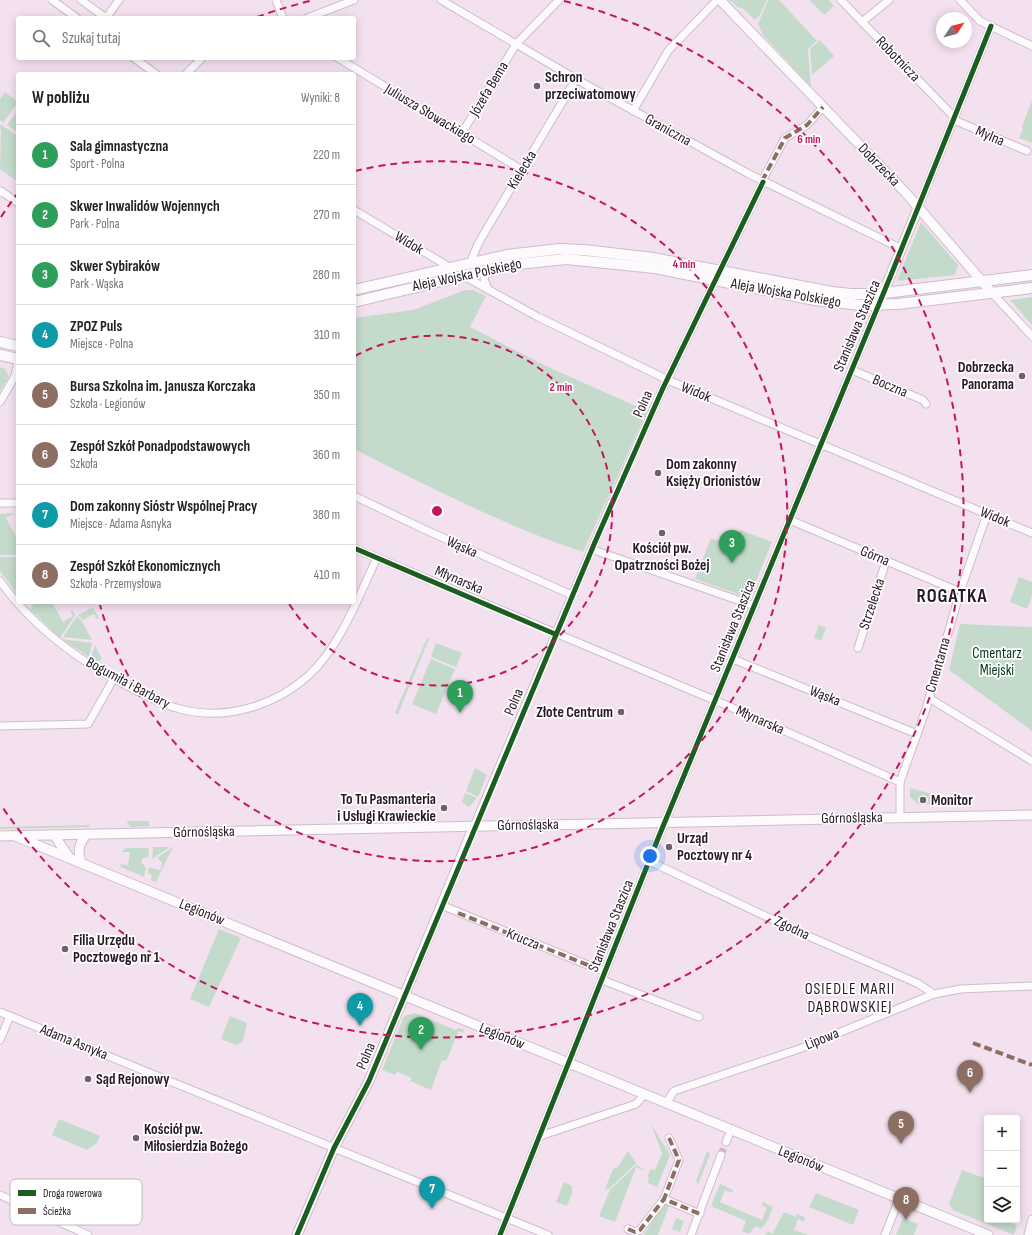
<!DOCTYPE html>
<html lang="pl">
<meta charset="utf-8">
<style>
body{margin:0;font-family:"Sofia Sans Condensed",sans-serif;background:#f6f6f6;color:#222}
.controls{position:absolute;right:12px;bottom:12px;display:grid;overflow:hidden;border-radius:4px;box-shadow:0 2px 10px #0003}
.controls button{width:36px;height:36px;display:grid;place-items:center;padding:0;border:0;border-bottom:1px solid #e0e0e0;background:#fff;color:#222;font:20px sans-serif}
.compass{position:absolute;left:936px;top:12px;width:36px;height:36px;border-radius:50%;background:#fff;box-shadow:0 2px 10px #0003;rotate:55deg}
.you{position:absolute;left:650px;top:856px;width:14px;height:14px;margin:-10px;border:3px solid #fff;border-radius:50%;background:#1a73e8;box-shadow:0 0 0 6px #1a73e833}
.badge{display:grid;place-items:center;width:26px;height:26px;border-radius:50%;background:#0b8043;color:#fff;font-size:13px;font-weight:700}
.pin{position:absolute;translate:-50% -33px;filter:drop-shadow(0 1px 2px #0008)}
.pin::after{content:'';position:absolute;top:21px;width:14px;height:12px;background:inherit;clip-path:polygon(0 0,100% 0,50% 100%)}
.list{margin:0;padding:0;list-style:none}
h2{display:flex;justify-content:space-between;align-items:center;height:52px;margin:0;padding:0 16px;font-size:17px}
h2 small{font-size:13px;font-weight:400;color:#767676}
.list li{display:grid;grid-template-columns:26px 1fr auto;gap:12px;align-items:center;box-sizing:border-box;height:60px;padding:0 16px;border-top:1px solid #e0e0e0}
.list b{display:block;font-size:15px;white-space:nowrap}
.list p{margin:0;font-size:13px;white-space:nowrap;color:#767676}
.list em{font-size:13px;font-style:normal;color:#767676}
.icon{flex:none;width:22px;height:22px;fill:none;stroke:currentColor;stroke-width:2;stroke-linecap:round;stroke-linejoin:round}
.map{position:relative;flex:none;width:1032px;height:1235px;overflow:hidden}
.search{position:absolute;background:#fff;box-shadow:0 2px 10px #0003;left:16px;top:16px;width:340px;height:44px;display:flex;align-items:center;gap:10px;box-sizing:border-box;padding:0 14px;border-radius:4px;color:#767676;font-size:15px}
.panel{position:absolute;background:#fff;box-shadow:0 2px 10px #0003;left:16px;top:72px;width:340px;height:532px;border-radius:4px}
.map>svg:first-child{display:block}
</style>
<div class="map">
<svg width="1032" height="1235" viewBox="0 0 1032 1235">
<rect width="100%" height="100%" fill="#f4e1f0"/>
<g fill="#c4dbcb">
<polygon points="729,0 767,0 759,16 755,20 744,9 737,7 733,2 737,1 731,2"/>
<polygon points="768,0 779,0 817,41 808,49 811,87 763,35 758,24"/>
<polygon points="809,0 829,0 834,6 824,15"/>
<polygon points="820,40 834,56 812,75 810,49"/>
<polygon points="5,92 18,102 3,123 0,120 0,99"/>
<polygon points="1032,101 1032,143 1019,138 1023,129 1022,126"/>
<polygon points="18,110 18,133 7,125"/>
<polygon points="0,124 18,136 18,182 0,169 1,132"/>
<polygon points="921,222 958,265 955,275 897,281"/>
<path d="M465,290H473L486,296L470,327L548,367L647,411L583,552C503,525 429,487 354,449V318L413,310Z"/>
<polygon points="1032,297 1032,325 1010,300"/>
<polygon points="0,367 5,369 9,376 0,391"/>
<polygon points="15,513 6,518 18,540 18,555 0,555 0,514"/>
<polygon points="740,530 772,542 749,598 695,579 711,538 733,547"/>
<polygon points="0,557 18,557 18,562 15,563 18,569 18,595 0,571"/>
<polygon points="1019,577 1032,582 1032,596 1027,609 1010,602"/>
<polygon points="35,602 52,602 63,622 73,616 70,611 72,610 75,615 60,638 30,609"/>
<polygon points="93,607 99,618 97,619 94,614 83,620 78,615"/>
<polygon points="77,616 82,621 92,640 63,637"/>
<polygon points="960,624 1032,627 1032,731 949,670"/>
<polygon points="819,625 826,628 821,641 814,638"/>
<polygon points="427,638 429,639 398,714 395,713"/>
<polygon points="62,639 92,643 89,657"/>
<polygon points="436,643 462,653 456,667 431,657"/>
<polygon points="95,645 102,659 98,662 91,659"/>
<polygon points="431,659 455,669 436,714 412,704"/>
<polygon points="475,768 487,775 478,797 466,791"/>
<polygon points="910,788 943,797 941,805 918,804 910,797"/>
<polygon points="465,793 477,798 469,807 462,802"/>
<polygon points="126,821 148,821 150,826 131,827"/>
<polygon points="89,825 89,827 0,829 0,827"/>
<polygon points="153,847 170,847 152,859"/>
<polygon points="173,847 156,882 151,880 152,875 148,873 149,867 158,870 161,869 162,862 157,858"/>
<polygon points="125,848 149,848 148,857 143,858 141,862 146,868 144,877 121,867 120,864 128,865 130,852 122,852"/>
<polygon points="219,929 241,938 209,1007 190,999"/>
<polygon points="415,1013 455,1030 459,1028 464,1030 463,1033 459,1031 446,1061 442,1060 431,1090 410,1081 412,1078 397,1072 395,1075 382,1070 404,1016"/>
<polygon points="230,1016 247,1023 243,1041 236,1045 221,1039"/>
<polygon points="59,1119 100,1136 97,1143 87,1150 52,1135"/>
<polygon points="651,1124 670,1155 657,1187 648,1183 649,1178 647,1177 651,1169 655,1170 662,1153"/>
<polygon points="628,1151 636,1163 610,1188 605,1189 613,1169 618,1167"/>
<polygon points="707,1151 710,1154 698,1185 696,1181"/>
<polygon points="636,1165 646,1171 636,1167 615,1222 599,1216 610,1190 602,1191 611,1189"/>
<polygon points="962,1170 987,1179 987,1220 1012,1220 1011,1223 1017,1225 1014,1235 953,1210 949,1204"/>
<polygon points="564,1182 572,1186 572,1193 567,1206 556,1202"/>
<polygon points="720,1184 733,1190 732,1193 725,1190 720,1202 762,1220 767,1208 761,1205 763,1202 773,1207 768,1220 761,1229 756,1226 749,1234 742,1231 746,1221 711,1206"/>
<polygon points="816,1193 859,1210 853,1225 809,1207"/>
<polygon points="663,1203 669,1206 658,1235 644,1235"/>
<polygon points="784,1212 796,1217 797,1214 805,1217 804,1222 798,1219 794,1230 808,1235 765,1235 768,1231 772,1234"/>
<polygon points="676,1218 684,1221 680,1232 672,1229"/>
<polygon points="903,1218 918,1224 914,1235 896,1235"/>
</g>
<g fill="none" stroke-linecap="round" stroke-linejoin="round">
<polyline stroke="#cbb9c7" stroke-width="7" stroke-dasharray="7 3.5" stroke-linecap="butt" points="721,1155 726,1142"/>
<g stroke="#cdbdca" stroke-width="9">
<g id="minor">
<polyline points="52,0 77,18"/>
<polyline points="81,0 106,18"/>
<polyline points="276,0 283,18"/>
<polyline points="441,0 576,79 749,174 902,249"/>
<polyline points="841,0 955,118"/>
<polyline points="960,0 980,21 1032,46"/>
<polyline points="106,18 119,0"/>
<polyline points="307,18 354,0"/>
<polyline points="862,22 889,0"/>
<polyline points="134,58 156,74"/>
<polyline points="338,58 522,170"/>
<polyline points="186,74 202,58"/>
<polyline points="633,111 668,51 717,0"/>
<polyline points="954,120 1027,151"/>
<polyline points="462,133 516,44 559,0"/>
<polyline points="762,181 785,138 807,125 823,107"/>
<polyline points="0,193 1,191 18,203"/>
<polyline points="918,208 991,26"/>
<polyline points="354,210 451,268"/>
<polyline points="470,263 479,242 576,79"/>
<polyline points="462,275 538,317 668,380 1032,533"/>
<polyline points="488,289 484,279 488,269"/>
<polyline points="992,293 1032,336"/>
<polyline points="852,370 923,400 926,404"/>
<polyline points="0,402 15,376 18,361"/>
<polyline points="354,496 428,531 572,595"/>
<polyline points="0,503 18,503"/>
<polyline points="790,520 960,592"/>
<polyline points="354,548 726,705 900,782"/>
<polyline points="591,549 755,606"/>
<path d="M0,581C30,623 71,655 116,680C137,691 157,703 180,709C225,721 275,706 309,675C340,647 359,595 377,558"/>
<polyline points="858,648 886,561"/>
<polyline points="733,659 917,734"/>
<polyline points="929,698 1032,761"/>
<polyline points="0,726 88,724 114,678"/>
<polyline points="900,817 900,782 926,709 960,592 987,514"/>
<polyline points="474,826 610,506 663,388 763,182"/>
<polyline points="649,861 799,932 917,983 934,994"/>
<polyline points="441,905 605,972"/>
<polyline points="602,980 699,1017"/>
<polyline points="0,1012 548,1235"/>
<polyline points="0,1040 10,1016"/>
<polyline points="666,1103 674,1091 799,1049 934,994 961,989 1032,986"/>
<polyline points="540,1136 636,1104 644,1095"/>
<polyline points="669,1138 679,1160 664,1199 700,1214"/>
<polyline points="726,1142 731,1130"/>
<polyline points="0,1195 88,1235"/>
<polyline points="628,1229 635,1232 640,1230 664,1199"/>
<polyline points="500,1235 659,836 878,306"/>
<polyline points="691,1235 721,1155"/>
<polyline points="885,1235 899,1199"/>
<polyline points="1028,1235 1032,1219"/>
</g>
</g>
<g stroke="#cdbdca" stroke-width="11">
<g id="tertiary">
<polyline points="720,0 905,192 992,293"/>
<polyline points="878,306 918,208"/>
<polyline points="54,835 69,857"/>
<polyline points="0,836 1032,815"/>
<polyline points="15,836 988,1235"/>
<path d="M81,862C77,851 79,843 87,834"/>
<polyline points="297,1235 334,1148 369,1081 474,826"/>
</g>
</g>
<g stroke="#cdbdca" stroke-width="12">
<g id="secondary">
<polyline points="354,290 507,255 560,249 584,250 653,258 832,292 851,294 876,294 1032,275"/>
<polyline points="354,302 508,265 566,259 655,268 815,300 861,305 898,304 1032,288"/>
<polyline points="0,342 18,346"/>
<polyline points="0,355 18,359"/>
</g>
</g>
<use href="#minor" stroke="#fdfafd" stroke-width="7"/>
<use href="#tertiary" stroke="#fdfafd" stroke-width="9"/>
<use href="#secondary" stroke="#fdfafd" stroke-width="10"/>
<g stroke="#8d6e63" stroke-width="4" stroke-dasharray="8 4" stroke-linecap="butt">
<polyline points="762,181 785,138 807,125 823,107"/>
<polyline points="458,913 605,972"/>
<polyline points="973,1043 1032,1065"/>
<polyline points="669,1138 679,1160 664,1199 700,1214"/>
<polyline points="628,1229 635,1232 640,1230 664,1199"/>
</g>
<g stroke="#fff" stroke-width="8">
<g id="cycleway">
<polyline points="354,548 555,634"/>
<polyline points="297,1235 334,1148 369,1081 595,542 663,388 763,182"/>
<polyline points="500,1235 659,836 891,275 991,26"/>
</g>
</g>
<use href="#cycleway" stroke="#1b5e20" stroke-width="5"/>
</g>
<g fill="none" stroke="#c2185b" stroke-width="2" stroke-dasharray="7 5">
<path d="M355 356A175 175 0 1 1 288 602"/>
<path d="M355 171A350 350 0 1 1 100 605"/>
<path d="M1 217A526 526 0 0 1 17 194M257 17A526 526 0 0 1 310 1M564 1A526 526 0 1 1 1 805"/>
</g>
<g fill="#6f5e6b" stroke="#fff" stroke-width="1.5">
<circle cx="537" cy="86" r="4"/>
<circle cx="1022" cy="376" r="4"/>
<circle cx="658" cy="473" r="4"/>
<circle cx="662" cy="533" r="4"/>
<circle cx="621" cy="712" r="4"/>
<circle cx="923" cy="800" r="4"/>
<circle cx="444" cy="808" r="4"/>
<circle cx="669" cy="847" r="4"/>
<circle cx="65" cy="949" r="4"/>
<circle cx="88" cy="1079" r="4"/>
<circle cx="136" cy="1138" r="4"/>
</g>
<g text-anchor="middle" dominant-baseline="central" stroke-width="3.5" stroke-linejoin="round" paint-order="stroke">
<g font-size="15" fill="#271824" stroke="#fff">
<text transform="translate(898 59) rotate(46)">Robotnicza</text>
<text transform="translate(489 89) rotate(-59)">Józefa Bema</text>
<text transform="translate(430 114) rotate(31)">Juliusza Słowackiego</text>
<text transform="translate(668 130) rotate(29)">Graniczna</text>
<text transform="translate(990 136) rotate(23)">Mylna</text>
<text transform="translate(879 165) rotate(46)">Dobrzecka</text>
<text transform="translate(522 170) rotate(-59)">Kielecka</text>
<text transform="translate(409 243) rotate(31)">Widok</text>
<text transform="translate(467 275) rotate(-12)">Aleja Wojska Polskiego</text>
<text transform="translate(786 293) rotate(10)">Aleja Wojska Polskiego</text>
<text transform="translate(857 326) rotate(-67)">Stanisława Staszica</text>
<text transform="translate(890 386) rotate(23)">Boczna</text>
<text transform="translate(696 392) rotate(23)">Widok</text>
<text transform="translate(643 404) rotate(-66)">Polna</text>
<text transform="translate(995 517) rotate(23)">Widok</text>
<text transform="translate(462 547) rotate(24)">Wąska</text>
<text transform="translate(875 556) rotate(23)">Górna</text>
<text transform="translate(459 580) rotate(23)">Młynarska</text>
<text transform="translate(872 604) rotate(-72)">Strzelecka</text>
<text transform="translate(733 626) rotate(-68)">Stanisława Staszica</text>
<text transform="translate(938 665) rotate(-74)">Cmentarna</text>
<text transform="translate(128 683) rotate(28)">Bogumiła i Barbary</text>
<text transform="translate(825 696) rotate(22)">Wąska</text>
<text transform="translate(514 702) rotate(-67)">Polna</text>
<text transform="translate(760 720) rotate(24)">Młynarska</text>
<text transform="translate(852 818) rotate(-1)">Górnośląska</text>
<text transform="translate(528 825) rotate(-1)">Górnośląska</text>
<text transform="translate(204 832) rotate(-1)">Górnośląska</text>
<text transform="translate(202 912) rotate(22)">Legionów</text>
<text transform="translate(611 926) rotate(-68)">Stanisława Staszica</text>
<text transform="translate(792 928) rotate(25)">Zgodna</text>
<text transform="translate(523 939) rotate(22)">Krucza</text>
<text transform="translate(502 1036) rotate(22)">Legionów</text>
<text transform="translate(822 1039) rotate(-22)">Lipowa</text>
<text transform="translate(74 1042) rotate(22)">Adama Asnyka</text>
<text transform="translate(366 1056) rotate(-67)">Polna</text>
<text transform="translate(801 1159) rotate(22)">Legionów</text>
</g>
<g font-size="15" font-weight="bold" fill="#271824" stroke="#fff" text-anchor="start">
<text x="545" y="77">Schron<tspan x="545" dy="17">przeciwatomowy</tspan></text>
<text x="1014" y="367" text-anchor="end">Dobrzecka<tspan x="1014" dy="17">Panorama</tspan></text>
<text x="666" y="464">Dom zakonny<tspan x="666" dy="17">Księży Orionistów</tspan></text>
<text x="662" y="548" text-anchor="middle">Kościół pw.<tspan x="662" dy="17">Opatrzności Bożej</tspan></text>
<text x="613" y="712" text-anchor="end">Złote Centrum</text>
<text x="436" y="799" text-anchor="end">To Tu Pasmanteria<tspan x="436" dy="17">i Usługi Krawieckie</tspan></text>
<text x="931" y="800">Monitor</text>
<text x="677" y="838">Urząd<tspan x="677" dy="17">Pocztowy nr 4</tspan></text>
<text x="73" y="940">Filia Urzędu<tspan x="73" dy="17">Pocztowego nr 1</tspan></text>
<text x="96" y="1079">Sąd Rejonowy</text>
<text x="144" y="1129">Kościół pw.<tspan x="144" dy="17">Miłosierdzia Bożego</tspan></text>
</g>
<g font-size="15" fill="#00371a" stroke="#fff">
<text x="997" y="653">Cmentarz<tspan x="997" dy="17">Miejski</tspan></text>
</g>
<g font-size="16" letter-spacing="1" fill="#271824" stroke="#fff">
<text x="850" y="989">OSIEDLE MARII<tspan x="850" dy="18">DĄBROWSKIEJ</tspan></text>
</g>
<g font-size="19" font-weight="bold" letter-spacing="1" fill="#271824" stroke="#fff">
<text x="952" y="596">ROGATKA</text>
</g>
</g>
<rect x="10" y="1179" width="132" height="46" rx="6" fill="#fff" stroke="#bebabd" stroke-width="1"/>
<rect x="18" y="1190" width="18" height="6" fill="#1b5e20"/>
<rect x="18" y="1208" width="18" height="6" fill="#8d6e63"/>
<g font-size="11" fill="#271824">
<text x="43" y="1197">Droga rowerowa</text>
<text x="43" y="1215">Ścieżka</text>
</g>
<circle cx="437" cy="511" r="6" fill="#c2185b" stroke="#fff" stroke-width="2"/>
<g font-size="12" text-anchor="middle" font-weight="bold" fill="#c2185b" stroke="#fff" stroke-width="3.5" stroke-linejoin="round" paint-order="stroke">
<text x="809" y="143">6 min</text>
<text x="684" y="268">4 min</text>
<text x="561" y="391">2 min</text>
</g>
</svg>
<div class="controls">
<button>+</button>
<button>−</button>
<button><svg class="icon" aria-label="layers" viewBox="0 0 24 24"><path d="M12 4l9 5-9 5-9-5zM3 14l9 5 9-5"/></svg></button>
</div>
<svg class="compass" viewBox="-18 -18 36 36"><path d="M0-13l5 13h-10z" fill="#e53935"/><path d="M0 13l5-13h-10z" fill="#767676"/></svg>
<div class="you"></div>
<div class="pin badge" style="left:460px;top:713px;background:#2e9e5b">1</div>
<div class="pin badge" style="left:421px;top:1050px;background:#2e9e5b">2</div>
<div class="pin badge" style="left:732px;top:563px;background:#2e9e5b">3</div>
<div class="pin badge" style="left:360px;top:1026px;background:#0f9aa8">4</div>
<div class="pin badge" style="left:901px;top:1144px;background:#8d6e63">5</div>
<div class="pin badge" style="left:970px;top:1093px;background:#8d6e63">6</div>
<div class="pin badge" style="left:432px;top:1209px;background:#0f9aa8">7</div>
<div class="pin badge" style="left:906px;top:1220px;background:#8d6e63">8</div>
<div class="search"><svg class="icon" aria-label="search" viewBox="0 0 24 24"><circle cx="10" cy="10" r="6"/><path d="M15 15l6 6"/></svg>Szukaj tutaj</div>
<section class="panel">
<h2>W pobliżu<small>Wyniki: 8</small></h2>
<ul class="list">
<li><span class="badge" style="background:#2e9e5b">1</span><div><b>Sala gimnastyczna</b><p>Sport · Polna</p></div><em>220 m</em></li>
<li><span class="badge" style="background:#2e9e5b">2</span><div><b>Skwer Inwalidów Wojennych</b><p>Park · Polna</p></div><em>270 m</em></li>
<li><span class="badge" style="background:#2e9e5b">3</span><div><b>Skwer Sybiraków</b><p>Park · Wąska</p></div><em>280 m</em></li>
<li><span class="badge" style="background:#0f9aa8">4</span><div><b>ZPOZ Puls</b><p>Miejsce · Polna</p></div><em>310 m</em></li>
<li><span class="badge" style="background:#8d6e63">5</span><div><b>Bursa Szkolna im. Janusza Korczaka</b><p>Szkoła · Legionów</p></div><em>350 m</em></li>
<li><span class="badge" style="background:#8d6e63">6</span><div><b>Zespół Szkół Ponadpodstawowych</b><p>Szkoła</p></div><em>360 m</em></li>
<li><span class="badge" style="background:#0f9aa8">7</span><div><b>Dom zakonny Sióstr Wspólnej Pracy</b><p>Miejsce · Adama Asnyka</p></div><em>380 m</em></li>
<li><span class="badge" style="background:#8d6e63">8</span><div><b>Zespół Szkół Ekonomicznych</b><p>Szkoła · Przemysłowa</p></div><em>410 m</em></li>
</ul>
</section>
</div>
